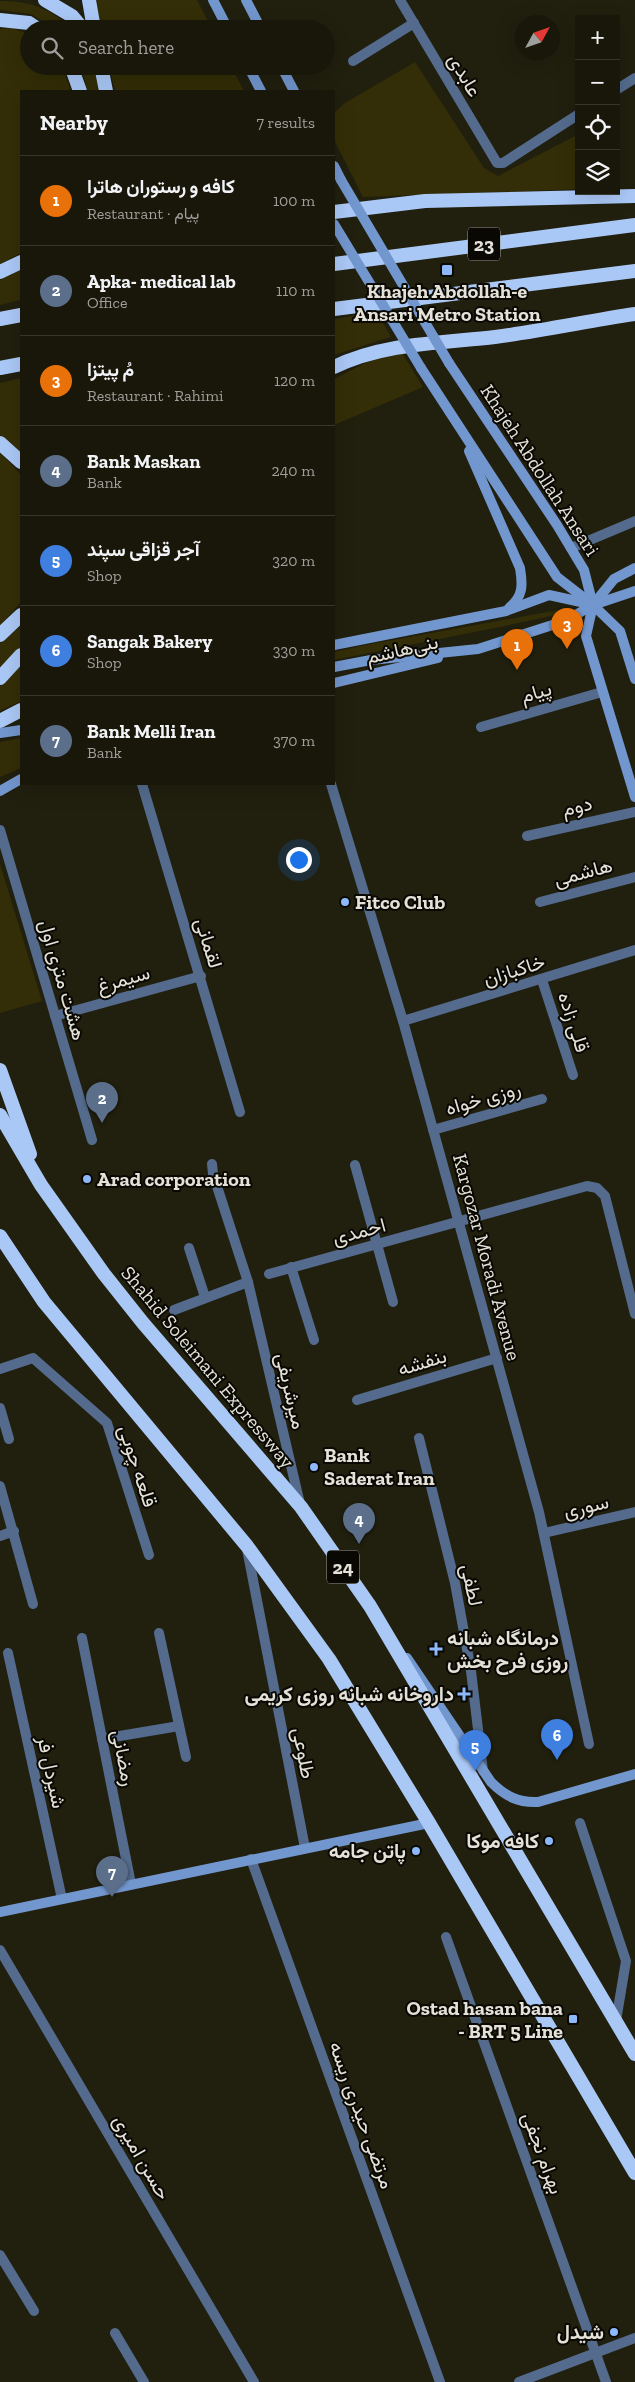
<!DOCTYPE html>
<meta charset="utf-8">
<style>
body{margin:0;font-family:"Zilla Slab",Vazirmatn,serif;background:#262418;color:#f1f3f6}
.controls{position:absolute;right:15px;top:15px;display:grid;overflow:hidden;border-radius:0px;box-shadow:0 5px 20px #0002}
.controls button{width:45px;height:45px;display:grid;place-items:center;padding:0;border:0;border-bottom:1px solid #37362b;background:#19170a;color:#f1f3f6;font:25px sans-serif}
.compass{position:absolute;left:515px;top:15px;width:45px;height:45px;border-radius:50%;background:#19170a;box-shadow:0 5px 20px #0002;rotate:50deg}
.you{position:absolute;left:298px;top:859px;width:18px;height:18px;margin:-12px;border:4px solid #fff;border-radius:50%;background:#1a73e8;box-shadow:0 0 0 8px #1a73e833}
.badge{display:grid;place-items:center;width:32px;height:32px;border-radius:50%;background:#8db9fc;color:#fff;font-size:16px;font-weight:700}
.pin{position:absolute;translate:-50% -41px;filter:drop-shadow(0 1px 2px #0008)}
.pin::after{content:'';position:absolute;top:26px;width:18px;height:15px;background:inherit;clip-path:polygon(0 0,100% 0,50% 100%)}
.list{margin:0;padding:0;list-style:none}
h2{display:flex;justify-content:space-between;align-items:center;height:65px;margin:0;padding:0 20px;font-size:21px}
h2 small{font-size:16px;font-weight:400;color:#9f9f9c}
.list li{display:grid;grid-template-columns:32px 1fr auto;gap:15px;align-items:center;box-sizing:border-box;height:90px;padding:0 20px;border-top:1px solid #37362b}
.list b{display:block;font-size:19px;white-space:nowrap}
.list p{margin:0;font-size:16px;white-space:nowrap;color:#9f9f9c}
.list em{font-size:16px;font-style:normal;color:#9f9f9c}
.icon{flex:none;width:28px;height:28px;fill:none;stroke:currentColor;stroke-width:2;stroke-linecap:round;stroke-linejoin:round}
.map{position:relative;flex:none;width:635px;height:2382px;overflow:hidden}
.search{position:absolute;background:#19170a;box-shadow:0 5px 20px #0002;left:20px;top:20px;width:315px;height:55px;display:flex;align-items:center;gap:12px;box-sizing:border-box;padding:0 18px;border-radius:28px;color:#9f9f9c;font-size:19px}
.panel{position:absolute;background:#19170a;box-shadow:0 5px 20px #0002;left:20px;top:90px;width:315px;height:695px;border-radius:0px}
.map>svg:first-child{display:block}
</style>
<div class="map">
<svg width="635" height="2382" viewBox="0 0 635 2382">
<rect width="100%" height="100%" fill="#211f0e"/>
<g fill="#332e07">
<polygon points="97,0 197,0 212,29 100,29"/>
<path d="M0,1C28,0 52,9 72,29H55L31,14L0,10Z"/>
<polygon points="12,28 29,34 29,66 62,66 71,91 21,91 21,253 0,264 0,29"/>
<polygon points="415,62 484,168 498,176 579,134 579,189 363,197 334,140 334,113 345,103"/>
<polygon points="80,66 93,66 99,91 88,91"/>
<polygon points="109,66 231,66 244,91 115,91"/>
<polygon points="21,270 21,300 0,305 0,280"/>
<polygon points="377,312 391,337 334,355 334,319"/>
<polygon points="401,351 423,387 334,425 334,379 365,363"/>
<polygon points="21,378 21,453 0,435 0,383"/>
<polygon points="0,452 21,475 21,602 0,626"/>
<polygon points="570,608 551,616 505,626 334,660 334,652 360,646"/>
<polygon points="21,626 21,647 0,669 0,643"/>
<polygon points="21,663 21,701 0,711 0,686"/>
<polygon points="21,738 21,768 0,777 0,742"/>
<polygon points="0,864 42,1001 0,1013"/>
</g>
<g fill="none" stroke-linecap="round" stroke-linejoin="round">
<g stroke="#546b8d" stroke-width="10">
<polyline points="400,0 497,163 503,163 579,114"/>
<polyline points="353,61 414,23"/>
<polyline points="616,90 635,78"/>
<polyline points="571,548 635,521"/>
<polyline points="481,727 602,692"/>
<polyline points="142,784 240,1112"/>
<polyline points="331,784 403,1021 539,1512 589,1744"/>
<polyline points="0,830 92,1140"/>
<polyline points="527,836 635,812"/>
<polyline points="540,902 635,877"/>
<polyline points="542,980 573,1075"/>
<polyline points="55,1016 201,976"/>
<polyline points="403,1021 635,950"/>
<polyline points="433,1130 542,1099"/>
<polyline points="212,1164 213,1174 248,1282 300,1504"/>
<polyline points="355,1165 393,1302"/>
<polyline points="189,1248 205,1297"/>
<polyline points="291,1267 314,1340"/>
<polyline points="269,1274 587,1186 597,1188 605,1196 635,1314"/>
<polyline points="174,1310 248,1282"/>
<polyline points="0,1369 33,1358 107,1423 149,1555"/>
<polyline points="357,1400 497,1358"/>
<polyline points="0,1408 9,1439"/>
<polyline points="419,1438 455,1583 471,1671 483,1771"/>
<polyline points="0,1486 33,1604"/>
<polyline points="544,1533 635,1512"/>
<polyline points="0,1536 14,1531"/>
<polyline points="247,1549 305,1848"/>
<polyline points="159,1633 186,1757"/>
<polyline points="82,1638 131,1884"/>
<polyline points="8,1653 62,1899"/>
<polyline points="102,1739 179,1726"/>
<polyline points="580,1823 626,1961 616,2021"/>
<polyline points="251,1859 440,2382"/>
<polyline points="446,1937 606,2382"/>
<polyline points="0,1950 254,2382"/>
<polyline points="0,2255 34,2311"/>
<polyline points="115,2333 144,2382"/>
<polyline points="519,2382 635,2338"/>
</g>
<g stroke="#7296ce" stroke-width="10">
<polyline points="213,0 228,29"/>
<polyline points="246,0 261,29"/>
<polyline points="248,66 261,91"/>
<polyline points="281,66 294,91"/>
<polyline points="334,166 341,180"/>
<polyline points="449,363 557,525 584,570 593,605"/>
<polyline points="421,368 557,577 593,605 620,631 635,679"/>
<path d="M469,451L520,568C523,586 523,596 509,608"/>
<polyline points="635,568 614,579 593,605 586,636 635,797"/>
<polyline points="334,645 506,611 549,595 590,604"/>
<polyline points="334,667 371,660 478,649 565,621 593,605 635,591"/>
<polyline points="334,683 438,658"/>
<polyline points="0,733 21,730"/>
<polyline points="0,791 21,779"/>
<path d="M407,1658L491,1782C505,1796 518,1803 538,1802L635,1774"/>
<polyline points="0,1912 429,1823"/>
</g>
<g stroke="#aac8f6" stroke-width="14">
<polyline points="45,0 72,16 83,29"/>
<polyline points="89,0 94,29"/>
<polyline points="0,20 29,23 38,29"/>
<polyline points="71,66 80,91"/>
<polyline points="101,66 106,91"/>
<polyline points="334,212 425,201 635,196"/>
<polyline points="334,264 635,225"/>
<polyline points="0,272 21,262"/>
<polyline points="334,309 635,271"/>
<polyline points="0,319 21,315"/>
<path d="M334,367C383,343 441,343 495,337C542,331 588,321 635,314"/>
<polyline points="0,368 21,364"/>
<polyline points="0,443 21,462"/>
<polyline points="0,635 21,615"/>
<polyline points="0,678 21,655"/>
<polyline points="0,721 21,710"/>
<polyline points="0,1070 30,1154"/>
<polyline points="0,1115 41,1185 104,1274 143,1323 301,1507 370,1606 635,2054"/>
<polyline points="0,1236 44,1302 247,1546 329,1659 429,1823 635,2173"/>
</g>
<g stroke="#7296ce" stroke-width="10">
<polyline points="341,180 449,363"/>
<polyline points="334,224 421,368"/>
</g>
</g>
<g fill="#8db9fc" stroke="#090803" stroke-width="2">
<rect x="441" y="264" width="12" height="12" rx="2.5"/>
<circle cx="345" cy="902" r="5"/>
<circle cx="87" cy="1179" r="5"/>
<circle cx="314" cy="1467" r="5"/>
<path d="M433.5 1641.5h5v5h5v5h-5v5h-5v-5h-5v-5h5z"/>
<path d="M461.5 1686.5h5v5h5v5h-5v5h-5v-5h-5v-5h5z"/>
<circle cx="549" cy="1841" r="5"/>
<circle cx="416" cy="1851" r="5"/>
<rect x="568" y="2014" width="10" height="10" rx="2.5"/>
<circle cx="614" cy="2332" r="5"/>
</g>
<g text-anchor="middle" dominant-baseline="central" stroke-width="4" stroke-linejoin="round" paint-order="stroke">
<g fill="#090803" stroke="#a2a198" stroke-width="1">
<rect x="468" y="227.5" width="32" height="33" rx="4"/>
<rect x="327" y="1550.5" width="32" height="33" rx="4"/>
</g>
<g font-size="19" font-weight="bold" fill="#e4e2d8">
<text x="484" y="244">23</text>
<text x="343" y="1567">24</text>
</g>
<g font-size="20" fill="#e4e2d8" stroke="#090803">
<text transform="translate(465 75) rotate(60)">عابدی</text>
<text transform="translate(540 470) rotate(57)">Khajeh Abdollah Ansari</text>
<text transform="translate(402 649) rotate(-13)">بنی‌هاشم</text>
<text transform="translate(536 692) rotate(-16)">پیام</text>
<text transform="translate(577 806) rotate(-13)">دوم</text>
<text transform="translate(583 872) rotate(-15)">هاشمی</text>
<text transform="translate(209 943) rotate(73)">لقمانی</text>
<text transform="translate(514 970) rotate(-17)">خاکبازان</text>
<text transform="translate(123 979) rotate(-16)">سیمرغ</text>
<text transform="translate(63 980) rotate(74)">هشت متری اول</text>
<text transform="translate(574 1022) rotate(72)">قلی زاده</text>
<text transform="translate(483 1098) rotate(-16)">روزی خواه</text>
<text transform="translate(359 1231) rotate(-15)">احمدی</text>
<text transform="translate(487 1257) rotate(75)">Kargozar Moradi Avenue</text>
<text transform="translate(422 1362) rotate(-17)">بنفشه</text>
<text transform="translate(208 1367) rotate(50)">Shahid Soleimani Expressway</text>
<text transform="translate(291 1391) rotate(77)">میرشریفی</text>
<text transform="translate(138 1466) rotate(72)">قلعه چوبی</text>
<text transform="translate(586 1506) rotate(-13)">سوری</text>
<text transform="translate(472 1585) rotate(78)">لطفی</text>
<text transform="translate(304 1753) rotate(79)">طلوعی</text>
<text transform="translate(124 1758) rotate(79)">رمضانی</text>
<text transform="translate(52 1772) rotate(78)">شیردل فر</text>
<text transform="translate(362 2115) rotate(70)">مرتضی حیدری ریسه</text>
<text transform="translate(543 2153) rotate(70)">بهرام نجفی</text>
<text transform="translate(142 2157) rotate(60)">حسن امیری</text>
</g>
<g font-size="20" font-weight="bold" fill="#e4e2d8" stroke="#090803" text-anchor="end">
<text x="447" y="291" text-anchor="middle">Khajeh Abdollah-e<tspan x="447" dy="23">Ansari Metro Station</tspan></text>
<text x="355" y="902" text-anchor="start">Fitco Club</text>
<text x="97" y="1179" text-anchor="start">Arad corporation</text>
<text x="324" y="1455" text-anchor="start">Bank<tspan x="324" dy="23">Saderat Iran</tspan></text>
<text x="447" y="1638" text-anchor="start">درمانگاه شبانه<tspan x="447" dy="23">روزی فرح بخش</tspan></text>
<text x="454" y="1694">داروخانه شبانه روزی کریمی</text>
<text x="539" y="1841">کافه موکا</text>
<text x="406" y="1851">پاتن جامه</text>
<text x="563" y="2008">Ostad hasan bana<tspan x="563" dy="23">- BRT 5 Line</tspan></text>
<text x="604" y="2332">شیدل</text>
</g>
</g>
</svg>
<div class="controls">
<button>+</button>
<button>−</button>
<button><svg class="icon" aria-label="locate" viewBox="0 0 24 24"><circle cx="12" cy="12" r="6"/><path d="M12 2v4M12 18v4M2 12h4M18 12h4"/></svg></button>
<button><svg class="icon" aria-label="layers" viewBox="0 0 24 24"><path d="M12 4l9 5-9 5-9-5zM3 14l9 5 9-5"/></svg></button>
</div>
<svg class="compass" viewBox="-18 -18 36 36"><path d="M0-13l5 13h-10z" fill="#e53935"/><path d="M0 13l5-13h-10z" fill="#9f9f9c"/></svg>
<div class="you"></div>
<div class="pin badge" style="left:517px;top:670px;background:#e8710a">1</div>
<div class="pin badge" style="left:102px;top:1123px;background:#5c6f8a">2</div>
<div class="pin badge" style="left:567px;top:649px;background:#e8710a">3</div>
<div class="pin badge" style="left:359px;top:1544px;background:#5c6f8a">4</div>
<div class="pin badge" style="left:475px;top:1771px;background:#3f7fe0">5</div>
<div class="pin badge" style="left:557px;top:1760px;background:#3f7fe0">6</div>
<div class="pin badge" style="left:112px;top:1897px;background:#5c6f8a">7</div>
<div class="search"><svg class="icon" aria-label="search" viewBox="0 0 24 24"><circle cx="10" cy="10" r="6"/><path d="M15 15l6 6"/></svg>Search here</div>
<section class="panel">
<h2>Nearby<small>7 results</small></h2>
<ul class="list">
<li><span class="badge" style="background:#e8710a">1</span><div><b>کافه و رستوران هاترا</b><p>Restaurant · پیام</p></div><em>100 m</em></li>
<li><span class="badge" style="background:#5c6f8a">2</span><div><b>Apka- medical lab</b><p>Office</p></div><em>110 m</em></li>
<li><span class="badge" style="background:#e8710a">3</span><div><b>مُ پیتزا</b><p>Restaurant · Rahimi</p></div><em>120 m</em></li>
<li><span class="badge" style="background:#5c6f8a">4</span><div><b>Bank Maskan</b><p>Bank</p></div><em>240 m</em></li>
<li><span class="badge" style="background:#3f7fe0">5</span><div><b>آجر قزاقی سپند</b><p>Shop</p></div><em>320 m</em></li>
<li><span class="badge" style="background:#3f7fe0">6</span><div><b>Sangak Bakery</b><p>Shop</p></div><em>330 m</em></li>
<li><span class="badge" style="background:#5c6f8a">7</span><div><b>Bank Melli Iran</b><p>Bank</p></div><em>370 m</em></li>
</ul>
</section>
</div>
